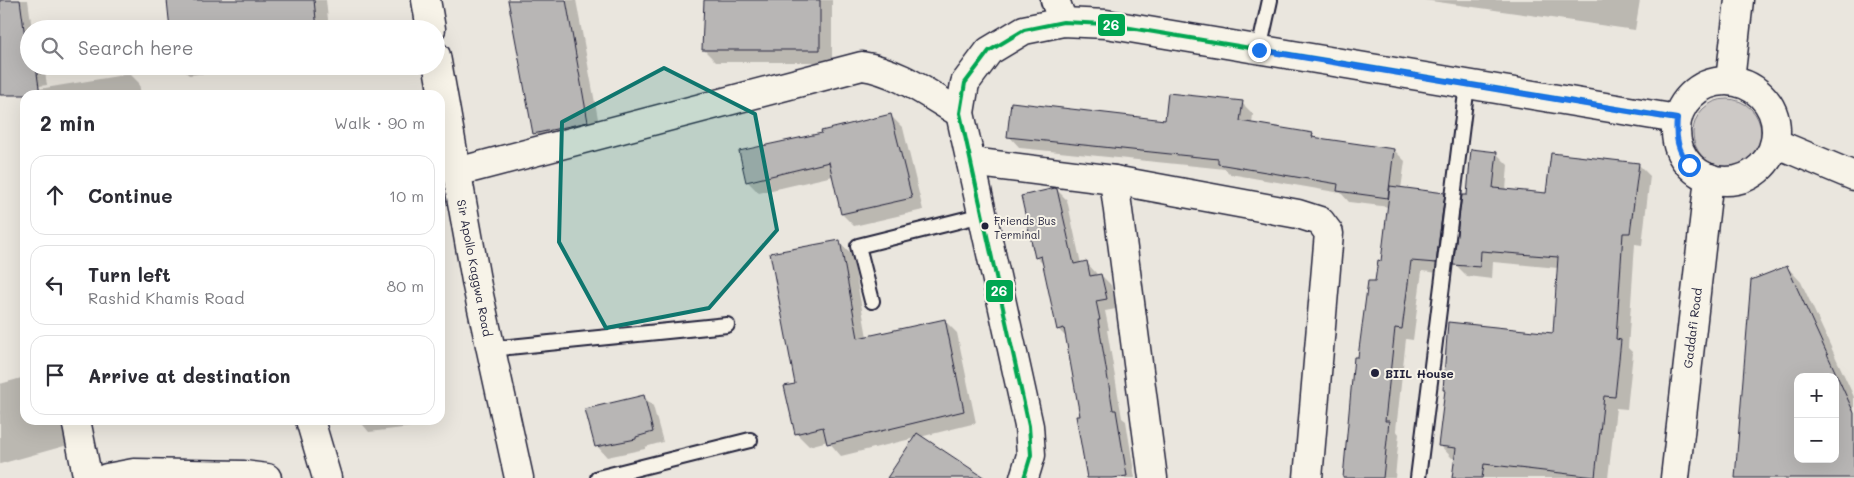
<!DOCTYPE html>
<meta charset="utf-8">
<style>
body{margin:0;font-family:Mali,sans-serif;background:#f7f7f7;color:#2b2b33}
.controls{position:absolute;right:15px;bottom:15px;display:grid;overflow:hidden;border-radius:10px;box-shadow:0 5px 20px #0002}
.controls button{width:45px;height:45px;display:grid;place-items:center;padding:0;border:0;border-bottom:1px solid #e1e1e2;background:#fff;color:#2b2b33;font:25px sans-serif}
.stop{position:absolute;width:15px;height:15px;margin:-11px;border:4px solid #1a73e8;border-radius:50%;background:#fff}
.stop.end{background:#1a73e8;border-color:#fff;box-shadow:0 1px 5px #0008}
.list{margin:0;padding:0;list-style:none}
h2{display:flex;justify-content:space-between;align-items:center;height:65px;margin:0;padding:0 20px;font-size:21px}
h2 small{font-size:16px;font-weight:400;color:#7c7c81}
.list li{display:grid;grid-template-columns:32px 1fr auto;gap:15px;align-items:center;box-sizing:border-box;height:80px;margin:0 10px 10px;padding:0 10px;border:1px solid #e1e1e2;border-radius:15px}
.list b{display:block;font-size:19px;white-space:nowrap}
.list p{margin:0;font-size:16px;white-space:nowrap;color:#7c7c81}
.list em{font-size:16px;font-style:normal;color:#7c7c81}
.icon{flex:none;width:28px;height:28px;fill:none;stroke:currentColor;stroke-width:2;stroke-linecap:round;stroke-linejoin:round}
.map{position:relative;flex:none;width:1854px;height:478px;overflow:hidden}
.search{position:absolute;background:#fff;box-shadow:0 5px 20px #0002;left:20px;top:20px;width:425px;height:55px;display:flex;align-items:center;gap:12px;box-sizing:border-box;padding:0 18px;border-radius:28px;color:#7c7c81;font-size:19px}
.panel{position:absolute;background:#fff;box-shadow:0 5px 20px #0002;left:20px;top:90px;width:425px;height:335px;border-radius:15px}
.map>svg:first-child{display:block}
</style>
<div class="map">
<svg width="1854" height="478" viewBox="0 0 1854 478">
<rect width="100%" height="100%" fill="#eae6de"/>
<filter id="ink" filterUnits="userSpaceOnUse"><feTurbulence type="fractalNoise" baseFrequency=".02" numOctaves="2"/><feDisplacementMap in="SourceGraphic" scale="10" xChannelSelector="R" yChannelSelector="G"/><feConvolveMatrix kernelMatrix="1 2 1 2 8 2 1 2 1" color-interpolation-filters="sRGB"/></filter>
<g filter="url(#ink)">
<circle fill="#cdc9c6" stroke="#787680" cx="1727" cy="133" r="34"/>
<g fill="#0003" fill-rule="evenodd">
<polygon points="0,0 28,0 32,29 29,29 29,66 44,66 47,85 0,91"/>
<polygon points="168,0 326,0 329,29 171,29"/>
<polygon points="510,0 576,0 601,135 548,147 534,133"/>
<polygon points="705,0 832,0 832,62 716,62 704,50"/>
<polygon points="1424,0 1640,0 1635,30"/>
<polygon points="179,66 274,66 189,75"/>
<polygon points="130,74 139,83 141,95 29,95 27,91"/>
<polygon points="1242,103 1253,114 1252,124 1312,135 1316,139 1394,150 1405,161 1401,189 1444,194 1456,205 1447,274 1422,271 1413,340 1406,339 1396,430 1399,434 1395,478 1344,478 1359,358 1376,283 1383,262 1389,207 1349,202 1341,193 1230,174 1225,169 1020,148 1009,136 1166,122"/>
<polygon points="891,116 903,128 923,210 854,226 842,214 833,176 759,193 747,181 823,134"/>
<polygon points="1496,153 1508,165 1506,190 1547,194 1638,164 1650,176 1642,245 1635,244 1628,348 1633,353 1627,409 1616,408 1608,478 1453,478 1456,458 1452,458 1440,445 1446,391 1444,390 1554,334 1558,268 1493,262 1492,279 1467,276 1455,264 1468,197"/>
<polygon points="1057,190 1067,200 1081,264 1086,262 1096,273 1097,276 1101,275 1111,285 1116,309 1105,311 1109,330 1107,330 1122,418 1126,421 1135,478 1088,478 1081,417 1067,338 1058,329 1044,265 1036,257"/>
<polygon points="839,242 852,254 867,337 944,320 957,333 976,423 920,437 982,478 888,478 915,438 841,456 828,441 809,446 796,433 796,385"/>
<path d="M1787,267L1801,282L1854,397V478H1736ZM1798,377H1835V459H1798Z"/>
<polygon points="25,377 25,420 61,420 68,445 0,464 0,384"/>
<polygon points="643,396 653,406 663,442 645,447 645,449 607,457 597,446"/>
<polygon points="359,420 436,420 437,424 369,432"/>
</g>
<g fill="#b8b6b5" stroke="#22223b" fill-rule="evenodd">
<polygon points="0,0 20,0 29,66 36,66 40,95 0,95"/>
<polygon points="167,0 314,0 317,29 170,29"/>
<polygon points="508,0 566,0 588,122 533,134"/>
<polygon points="704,0 820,0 820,50 702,50"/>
<polygon points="1168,93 1243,101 1240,121 1313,133 1312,137 1394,149 1388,198 1337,191 1338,184 1218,164 1218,159 1007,137 1011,102 1165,120"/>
<polygon points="891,114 912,198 841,214 829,162 746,182 739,151 822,133 821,131"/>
<polygon points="1471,149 1497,152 1493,188 1546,193 1551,153 1639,163 1630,233 1623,233 1616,339 1621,340 1615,397 1604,396 1595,477 1484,464 1482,478 1452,478 1456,448 1438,446 1445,390 1443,390 1448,322 1553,333 1558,257 1481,251 1480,267 1453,265 1462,195 1467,195"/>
<polygon points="1390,186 1445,193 1436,263 1411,261 1402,329 1395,328 1385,421 1389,421 1383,478 1343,478 1354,357 1358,357 1368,281 1375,281 1378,260 1381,261"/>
<polygon points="1055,188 1057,189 1074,264 1087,261 1090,276 1101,274 1107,299 1096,301 1100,320 1098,320 1113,410 1116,410 1127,476 1113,478 1087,478 1076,416 1080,416 1064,328 1057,330 1041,256 1035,258 1021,196"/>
<polygon points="840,240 858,338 945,319 964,411 827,444 823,427 795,434 784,386 795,384 770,253"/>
<path d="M1787,266L1854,413V478H1735L1751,280ZM1798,377H1835V459H1798Z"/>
<polygon points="644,395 653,432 636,437 636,439 595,447 585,409"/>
<polygon points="917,433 985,478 887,478"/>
</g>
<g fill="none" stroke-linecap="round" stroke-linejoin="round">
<g stroke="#22223b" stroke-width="18">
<g id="service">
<polyline points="1259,50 1270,0"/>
<polyline points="872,301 858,246 982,215"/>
<polyline points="490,349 727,325"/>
<polyline points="598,478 750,440"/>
<polyline points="1418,478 1467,85"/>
</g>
</g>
<g stroke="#22223b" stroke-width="31">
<g id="minor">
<polyline points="1055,0 1063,22"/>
<polyline points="971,162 1114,180 1153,478"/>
<path d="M457,172L862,66C898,71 929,95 960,113"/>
<polyline points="1114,180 1298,214 1320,221 1329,233 1308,478"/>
<polyline points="76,420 86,470 90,478"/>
<polyline points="310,420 327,478"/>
<polyline points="107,478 134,473 244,475 267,478"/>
<polyline points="1024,478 1031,455 1029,426 960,113 965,83 989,51 1024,30 1063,22 1106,24 1677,119"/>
</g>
</g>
<g stroke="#22223b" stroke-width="31">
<g id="tertiary">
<circle cx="1726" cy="131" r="50"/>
<polyline points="1730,81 1739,0"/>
<polyline points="1775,143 1854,176"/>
<polyline points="1675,478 1709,178"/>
</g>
</g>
<g stroke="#22223b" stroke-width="31">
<g id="secondary">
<polyline points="426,0 431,29"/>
<polyline points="436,56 477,286 519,478"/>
</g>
</g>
<use href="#service" stroke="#f7f3e8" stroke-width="14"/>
<use href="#minor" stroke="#f7f3e8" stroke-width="28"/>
<use href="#tertiary" stroke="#f7f3e8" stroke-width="28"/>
<use href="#secondary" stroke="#f7f3e8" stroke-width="28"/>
<g stroke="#f7f3e8" stroke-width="8">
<polyline id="bus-1" points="1024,478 1031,455 1029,426 960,113 965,83 989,51 1024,30 1063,22 1106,24 1677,119"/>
</g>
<use href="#bus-1" stroke="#00a651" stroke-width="4"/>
</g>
</g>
<g fill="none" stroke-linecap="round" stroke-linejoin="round" filter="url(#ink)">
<path stroke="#1a73e8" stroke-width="6" d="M1259,50L1677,119C1675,138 1678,150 1689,165"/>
</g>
<path fill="#0f766e" fill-opacity="0.2" stroke="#0f766e" stroke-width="4" stroke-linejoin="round" d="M664,68L755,114L777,230L709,308L606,328L559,242L562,122Z"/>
<g fill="#22223b" stroke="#f7f3e8" stroke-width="2">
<circle cx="985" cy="226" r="4.5"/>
<circle cx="1375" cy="373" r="5"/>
</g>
<g text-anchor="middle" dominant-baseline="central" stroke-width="4" stroke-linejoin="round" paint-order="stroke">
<g font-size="11" fill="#22223b" stroke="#f7f3e8" text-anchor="start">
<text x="994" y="220">Friends Bus<tspan x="994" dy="14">Terminal</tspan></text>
</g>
<g font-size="12" fill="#22223b" stroke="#f7f3e8">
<text transform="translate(475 268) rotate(79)">Sir Apollo Kaggwa Road</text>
<text transform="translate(1692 328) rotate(-83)">Gaddafi Road</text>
</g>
<g font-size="12" font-weight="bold" fill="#22223b" stroke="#f7f3e8" text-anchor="start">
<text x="1385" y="373">BIIL House</text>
</g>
</g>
<g stroke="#f7f3e8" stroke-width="2">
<rect x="1097" y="13" width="29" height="24" rx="5" fill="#00a651"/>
<rect x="985" y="279" width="29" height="24" rx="5" fill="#00a651"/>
</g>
<g font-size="14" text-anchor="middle" font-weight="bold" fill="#fff">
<text x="1111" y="30">26</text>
<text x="999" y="296">26</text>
</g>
</svg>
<div class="controls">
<button>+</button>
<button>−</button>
</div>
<div class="stop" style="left:1689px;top:165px"></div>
<div class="stop end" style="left:1259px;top:50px"></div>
<div class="search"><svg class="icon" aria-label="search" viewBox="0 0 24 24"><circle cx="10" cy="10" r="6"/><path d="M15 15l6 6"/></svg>Search here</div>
<section class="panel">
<h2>2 min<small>Walk · 90 m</small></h2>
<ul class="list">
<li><svg class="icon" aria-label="ahead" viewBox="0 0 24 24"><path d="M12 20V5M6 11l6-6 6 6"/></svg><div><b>Continue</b></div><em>10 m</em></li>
<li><svg class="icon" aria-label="left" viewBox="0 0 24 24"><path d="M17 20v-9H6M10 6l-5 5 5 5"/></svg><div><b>Turn left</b><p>Rashid Khamis Road</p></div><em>80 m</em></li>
<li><svg class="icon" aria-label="arrive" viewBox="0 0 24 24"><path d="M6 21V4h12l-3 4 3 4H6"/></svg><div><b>Arrive at destination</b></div></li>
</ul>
</section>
</div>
